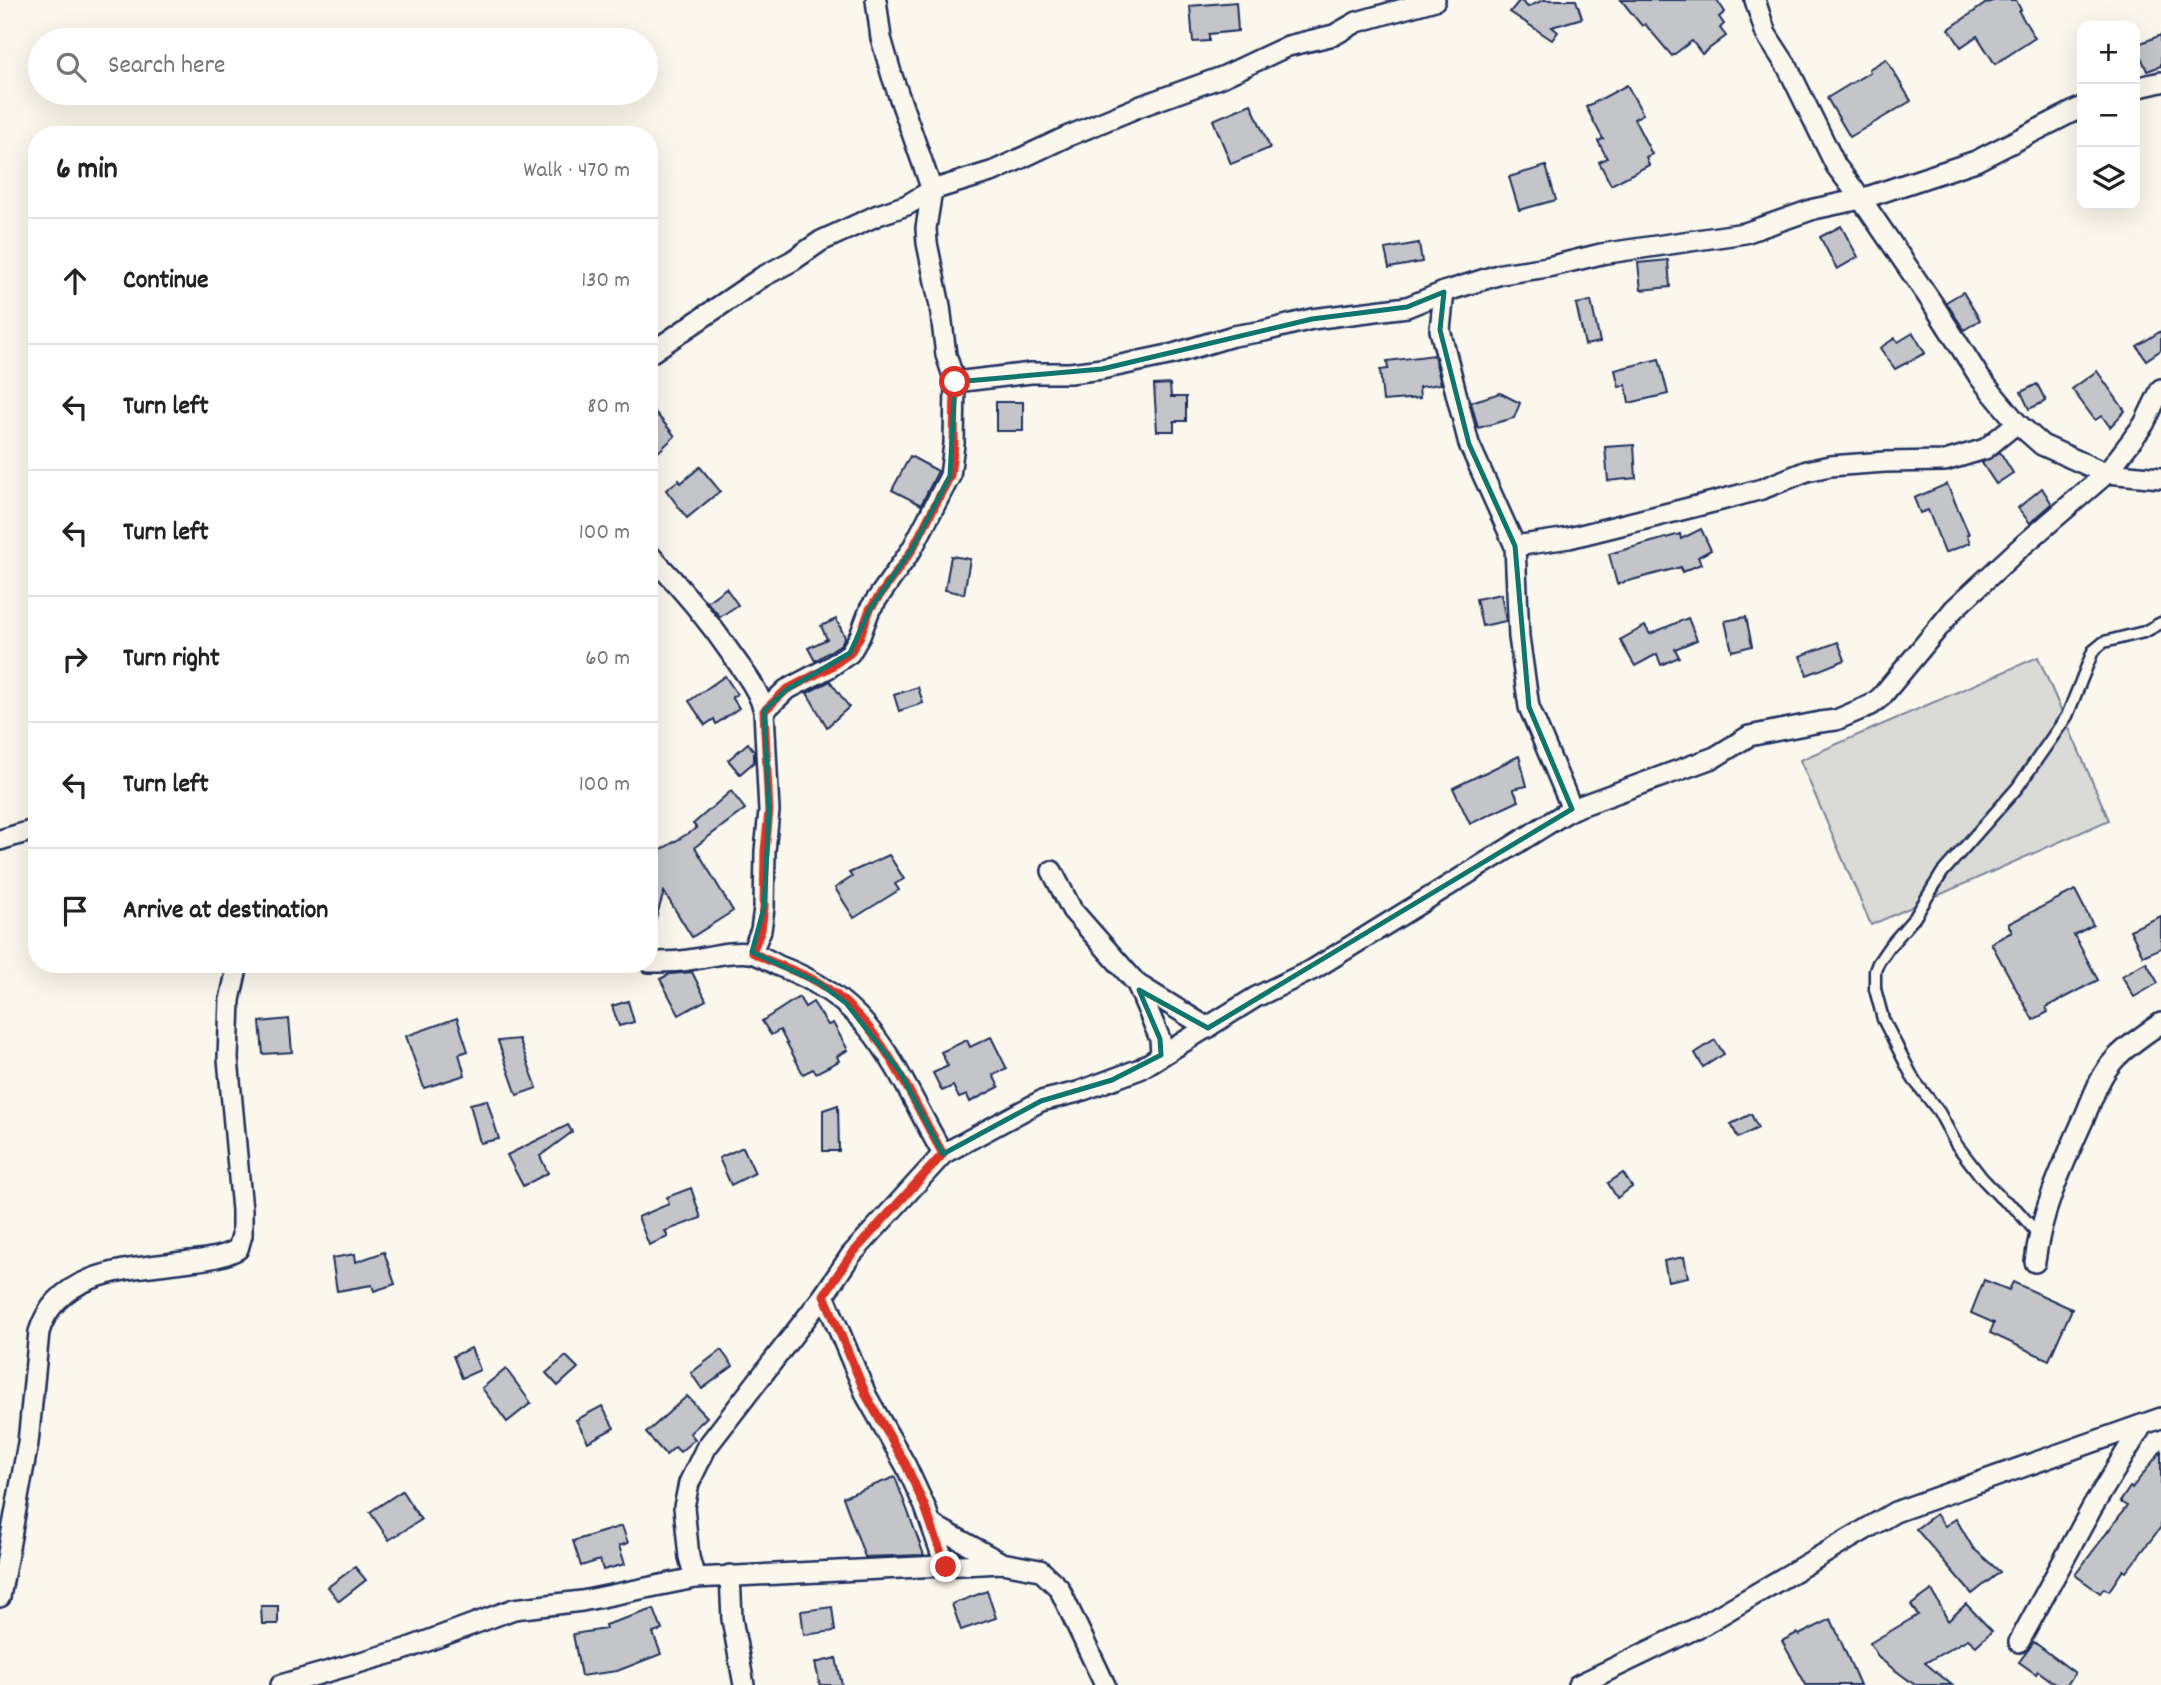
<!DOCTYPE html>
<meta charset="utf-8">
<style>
body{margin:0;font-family:Dekko,sans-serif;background:#f2f2f2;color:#222}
.controls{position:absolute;right:21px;top:21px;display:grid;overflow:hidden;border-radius:14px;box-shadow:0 7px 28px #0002}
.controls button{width:63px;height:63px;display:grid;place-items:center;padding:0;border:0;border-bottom:2px solid #e0e0e0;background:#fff;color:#222;font:35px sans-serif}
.stop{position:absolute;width:21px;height:21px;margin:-16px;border:5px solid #d93025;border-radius:50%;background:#fff}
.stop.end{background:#d93025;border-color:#fff;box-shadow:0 2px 7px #0008}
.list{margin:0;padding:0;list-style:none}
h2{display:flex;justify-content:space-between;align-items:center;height:91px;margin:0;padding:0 28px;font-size:30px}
h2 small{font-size:23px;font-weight:400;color:#767676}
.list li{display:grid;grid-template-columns:46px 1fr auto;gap:21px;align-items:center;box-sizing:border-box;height:126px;padding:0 28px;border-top:2px solid #e0e0e0}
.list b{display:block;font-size:26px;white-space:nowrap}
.list em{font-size:23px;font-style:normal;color:#767676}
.icon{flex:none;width:38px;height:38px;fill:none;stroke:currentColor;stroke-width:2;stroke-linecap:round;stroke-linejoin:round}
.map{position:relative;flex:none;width:2161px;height:1685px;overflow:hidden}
.search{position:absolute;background:#fff;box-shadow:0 7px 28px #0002;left:28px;top:28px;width:630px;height:77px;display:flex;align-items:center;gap:18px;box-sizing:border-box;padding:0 24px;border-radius:38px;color:#767676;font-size:26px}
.panel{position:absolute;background:#fff;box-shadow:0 7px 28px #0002;left:28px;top:126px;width:630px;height:847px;border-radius:28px}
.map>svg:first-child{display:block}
</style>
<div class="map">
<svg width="2161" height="1685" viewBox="0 0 2161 1685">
<rect width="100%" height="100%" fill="#fbf7ec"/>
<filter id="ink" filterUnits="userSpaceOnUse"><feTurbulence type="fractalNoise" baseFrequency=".0143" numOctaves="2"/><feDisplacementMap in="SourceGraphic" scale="14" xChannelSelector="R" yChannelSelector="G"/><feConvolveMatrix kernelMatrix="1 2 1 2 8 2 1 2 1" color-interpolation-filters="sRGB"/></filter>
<g filter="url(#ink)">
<polygon fill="#dadad7" stroke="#7a849a" stroke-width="2" points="2038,657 2109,820 1871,925 1800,760"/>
<g fill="#c3c5c9" stroke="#1b2f5e" stroke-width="2">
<polygon points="1520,0 1528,7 1543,0 1576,0 1582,18 1552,27 1558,32 1552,40 1510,12"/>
<polygon points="1621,0 1717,0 1725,12 1719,17 1724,24 1720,28 1726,36 1702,54 1692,41 1672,56 1645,24 1642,26"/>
<polygon points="1995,0 2016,0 2021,10 2019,12 2035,38 1995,64 1977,36 1961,47 1949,29 1985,4"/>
<polygon points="1236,2 1238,31 1209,34 1209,41 1193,42 1190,6"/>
<polygon points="2161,35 2161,66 2147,71 2136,45"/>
<polygon points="1886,59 1911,101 1850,137 1827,98 1870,72 1869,69"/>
<polygon points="1627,85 1643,114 1634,119 1652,154 1646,157 1649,165 1611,185 1599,162 1607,158 1598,141 1603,139 1586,107"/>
<polygon points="1251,104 1270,148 1231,164 1213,120"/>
<polygon points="1546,166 1556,200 1519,210 1509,177"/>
<polygon points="1841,226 1858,257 1837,269 1820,237"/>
<polygon points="1419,243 1422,262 1389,268 1385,249"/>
<polygon points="1668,260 1670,287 1641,290 1638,263"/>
<polygon points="1963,292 1980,320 1964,330 1946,302"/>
<polygon points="1591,301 1600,342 1585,345 1576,304"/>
<polygon points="2161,331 2161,350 2146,360 2137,346"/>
<polygon points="1913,333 1925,353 1895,369 1880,348 1895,338 1898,342"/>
<polygon points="1434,355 1441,384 1419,387 1420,398 1383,401 1380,370 1388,369 1387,361"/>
<polygon points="1659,359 1668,394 1629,403 1626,385 1619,387 1615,370"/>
<polygon points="2097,371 2125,411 2110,427 2102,416 2095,420 2072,389"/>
<polygon points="1170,384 1171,397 1186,397 1186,421 1174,421 1174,431 1157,431 1154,385"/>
<polygon points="2037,384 2046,401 2029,409 2021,392"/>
<polygon points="1500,393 1520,403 1514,418 1478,428 1471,402"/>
<rect x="996" y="402" width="27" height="29"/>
<polygon points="649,405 675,436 649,461"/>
<polygon points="1634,445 1636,478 1608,481 1605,447"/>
<polygon points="2000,452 2013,473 1996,484 1982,463"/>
<polygon points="910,456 938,471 921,505 892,490"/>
<polygon points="700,467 720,491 687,518 666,490 679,480 681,483"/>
<polygon points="1947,484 1969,534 1967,535 1970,543 1945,553 1928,510 1920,513 1914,498"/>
<polygon points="2042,488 2052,504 2030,523 2018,508"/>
<polygon points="1701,529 1711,550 1698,557 1701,564 1682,572 1681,567 1617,584 1609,554 1680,534 1681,539"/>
<polygon points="951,556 970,559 964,594 945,590"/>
<polygon points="726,588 738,605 720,617 707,602"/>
<polygon points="1501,594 1506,621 1482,626 1476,599"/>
<polygon points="1746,617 1752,646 1732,651 1725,621"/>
<polygon points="1688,618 1697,640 1675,649 1679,657 1661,665 1657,654 1635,666 1620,640 1645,626 1650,634"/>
<polygon points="836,619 845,637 841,644 815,661 808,648 827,639 821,626"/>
<polygon points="1838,642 1845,660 1807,675 1800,656"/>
<polygon points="725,676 737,694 732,697 739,708 716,724 714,719 705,725 689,701"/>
<polygon points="830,681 849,707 827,727 807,693"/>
<polygon points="918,687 923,703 899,711 894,695"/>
<polygon points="748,743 754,751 754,762 740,774 728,760"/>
<polygon points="1519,756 1527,786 1513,789 1519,801 1470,824 1453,788"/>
<polygon points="731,791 745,809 695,847 733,911 692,937 664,892 653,928 649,927 649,857 697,828 693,824"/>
<polygon points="889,855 904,879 895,884 899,890 854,918 835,888 852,877 849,873"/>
<polygon points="2075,890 2093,925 2074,935 2098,980 2046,1007 2048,1012 2033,1020 1991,943 2012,932 2008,924"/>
<polygon points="2161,916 2161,948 2143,956 2130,930"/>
<polygon points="2146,962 2158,983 2134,997 2122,976"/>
<polygon points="692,972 706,1000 679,1015 660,979 670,974"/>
<polygon points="799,997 805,1007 813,1002 828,1025 833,1023 848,1050 837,1056 839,1061 816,1073 813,1069 803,1074 780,1030 771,1035 762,1021"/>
<polygon points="628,1001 634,1022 619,1026 612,1006"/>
<polygon points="457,1018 468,1051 459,1054 465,1075 424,1088 406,1036"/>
<polygon points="289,1019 292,1052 263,1054 260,1022"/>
<polygon points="991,1037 1007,1069 993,1075 999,1087 970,1102 967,1095 959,1098 953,1086 942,1091 933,1073 948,1066 941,1052 967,1040 970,1047"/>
<polygon points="519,1039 537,1088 517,1095 498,1041"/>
<polygon points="1715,1040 1724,1054 1703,1067 1695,1053"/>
<polygon points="487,1100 499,1139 480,1143 470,1104"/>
<polygon points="838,1105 839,1151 823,1151 823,1110"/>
<polygon points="1751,1114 1758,1128 1738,1138 1731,1124"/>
<polygon points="568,1125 572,1132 540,1156 548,1173 523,1186 507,1155"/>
<polygon points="743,1147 755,1173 731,1185 719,1158"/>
<polygon points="1623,1173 1632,1187 1617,1198 1608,1183"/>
<polygon points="691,1188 701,1218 665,1231 668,1237 649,1245 638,1217 669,1204 667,1197"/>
<polygon points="384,1252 395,1284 374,1291 372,1285 337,1291 332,1258 355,1254 356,1262"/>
<polygon points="1684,1257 1688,1277 1668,1281 1664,1261"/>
<polygon points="1984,1280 2009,1290 2013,1282 2072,1309 2049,1360 1990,1333 1994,1323 1971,1313"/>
<polygon points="471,1348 480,1370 462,1378 453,1356"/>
<polygon points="721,1350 733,1366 702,1389 691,1373"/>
<polygon points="566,1356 578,1368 558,1386 546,1373"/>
<polygon points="506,1369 531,1403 507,1422 482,1388"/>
<polygon points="687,1396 707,1417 690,1433 695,1439 680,1452 675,1447 666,1455 646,1433"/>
<polygon points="602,1406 614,1428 588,1442 576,1420"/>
<polygon points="2161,1451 2161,1527 2126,1572 2123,1570 2109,1591 2104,1588 2100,1593 2075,1575 2127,1506 2120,1502 2130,1487 2132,1488"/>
<polygon points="895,1477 924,1555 865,1557 843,1497"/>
<polygon points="402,1491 421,1520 389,1540 370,1512"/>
<polygon points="1936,1514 1945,1526 1956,1519 1973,1548 2000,1572 1972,1594 1916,1529"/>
<polygon points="622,1526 628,1543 619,1546 625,1564 603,1570 600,1560 581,1566 573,1541"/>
<polygon points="355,1567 366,1580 339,1601 328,1587"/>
<polygon points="1932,1590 1948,1621 1966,1604 1992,1631 1976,1646 1968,1639 1925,1663 1952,1685 1915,1685 1879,1658 1870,1643 1918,1615 1911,1605"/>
<polygon points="987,1591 996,1618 961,1630 952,1604"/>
<polygon points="261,1606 278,1606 278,1624 262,1624"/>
<polygon points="832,1607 835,1631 804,1635 801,1611"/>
<polygon points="654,1609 662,1630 653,1633 661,1654 617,1671 581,1676 573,1634 606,1629 605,1625"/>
<polygon points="1831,1619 1860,1685 1806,1685 1782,1641 1797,1633 1799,1635"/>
<polygon points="2034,1642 2075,1673 2067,1685 2057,1685 2038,1671 2036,1674 2019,1662"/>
<polygon points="836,1658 842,1685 820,1685 815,1663"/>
</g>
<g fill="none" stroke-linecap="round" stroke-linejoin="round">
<g stroke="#1b2f5e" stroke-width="15">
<polyline id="lane" points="2038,1234 2016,1209 2001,1198 1982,1178 1956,1144 1939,1112 1914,1080 1883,1019 1875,989 1875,971 1878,963 1889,947 1915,917 1942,873 2017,788 2067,716 2093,651 2104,642 2144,632 2161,623"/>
</g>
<g stroke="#1b2f5e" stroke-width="24">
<g id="street">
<polyline points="876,0 881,38 892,76 932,190 926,228 927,243 940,306 946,355 955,382 1031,373 1070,373 1102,369 1173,354 1233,336 1264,331 1312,319 1407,307 1444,292 1501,274 1548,267 1601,254 1745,233 1814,209 1861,199 1976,161 2082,107"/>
<polyline points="1755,0 1766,34 1788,68 1836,166 1861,199 1933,304 1980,378 2017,423 2042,445 2098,470 2107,473 2161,478"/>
<polyline points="2135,88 2161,82"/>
<polyline points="1444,292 1440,330 1469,444 1515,546 1569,538 1721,500 1762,489 1807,471 1830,466 1885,462 1945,461 1985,449 2017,423"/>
<polyline points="649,354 762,277 792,261 821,241 878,215 907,205 932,190 994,171 1066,137 1141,106 1222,77 1288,46 1334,35 1357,22 1435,0"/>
<polyline points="1515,546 1519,637 1529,707 1572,809"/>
<path d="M649,554C681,587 709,621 735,659C747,676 759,691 764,711"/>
<polyline points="0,840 37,829"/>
<polyline points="1052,871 1072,910 1137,984 1160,1039 1161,1055"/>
<polyline points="752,952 761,930 764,908 765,851 769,811 764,711 786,690 830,667 850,653 860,636 870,609 912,549 950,476 954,444 955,382"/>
<path d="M649,962C660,962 671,962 681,961C702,959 729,950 750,953C759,954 771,962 779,966C876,1002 896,1072 943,1154"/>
<polyline points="1137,984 1208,1028"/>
<path d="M2035,1262C2041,1210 2064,1163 2085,1116C2093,1097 2100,1075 2115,1059C2128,1045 2145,1034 2161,1023"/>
<polyline points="824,1295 867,1397 906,1466 925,1507 946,1567"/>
<polyline points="933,1525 1002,1563"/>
<polyline points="730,1575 732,1619 744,1685"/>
<polyline points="695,1578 689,1557 684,1507 689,1483 706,1448 824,1295 851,1255 943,1154 1041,1101 1078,1092 1140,1069 1256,997 1314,969 1572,809 1715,757 1749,736 1820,722 1836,720 1871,705 1881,697 1954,609 2021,547 2107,473 2144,424 2161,389"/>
<path d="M0,1597L28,1443L39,1332C58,1268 135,1269 191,1261C207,1259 224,1257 238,1249L242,1235V1210L228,1059L230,1000L238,964"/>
<polyline points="2019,1642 2092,1508 2140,1429 2139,1426"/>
<polyline points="281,1685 403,1650 514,1609 582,1601 695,1578 1002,1563 1040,1570 1059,1588 1105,1685"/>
<polyline points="1578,1685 1703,1625 1895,1512 2161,1418"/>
</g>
</g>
<use href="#lane" stroke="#fbf7ec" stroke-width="10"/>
<use href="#street" stroke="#fbf7ec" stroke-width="19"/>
</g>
</g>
<g fill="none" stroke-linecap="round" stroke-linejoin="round" filter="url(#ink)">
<path stroke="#d93025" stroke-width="9" d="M946,1567L925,1507L906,1465L867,1397L824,1295L851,1255L943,1154C908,1093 883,1024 821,984C800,971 774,965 752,952L761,930L764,908L765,851L769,811L764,711L786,690L830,667L850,653L860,636L870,609L912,550L950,476L954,444L955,382"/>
</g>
<path fill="none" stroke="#0f766e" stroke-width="5" stroke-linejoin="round" d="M1444,292L1440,330L1469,444L1515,546L1529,707L1572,809L1208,1028L1139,990L1160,1039L1161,1055L1112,1080L1041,1101L943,1154L900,1072L846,1003L819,983L752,952L764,908L769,811L764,711L786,690L850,653L870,609L912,549L950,476L955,382L1102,369L1312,319L1407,307Z"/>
</svg>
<div class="controls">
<button>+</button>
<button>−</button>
<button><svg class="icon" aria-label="layers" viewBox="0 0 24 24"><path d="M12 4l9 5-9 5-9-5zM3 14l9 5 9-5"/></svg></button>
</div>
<div class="stop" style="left:955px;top:382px"></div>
<div class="stop end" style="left:946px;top:1567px"></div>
<div class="search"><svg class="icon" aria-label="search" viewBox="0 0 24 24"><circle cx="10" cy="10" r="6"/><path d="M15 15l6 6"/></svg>Search here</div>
<section class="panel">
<h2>6 min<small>Walk · 470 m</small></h2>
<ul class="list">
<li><svg class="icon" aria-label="ahead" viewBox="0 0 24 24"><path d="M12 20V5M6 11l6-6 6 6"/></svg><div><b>Continue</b></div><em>130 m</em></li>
<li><svg class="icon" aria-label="left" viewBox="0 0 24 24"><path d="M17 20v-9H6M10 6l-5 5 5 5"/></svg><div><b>Turn left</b></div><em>80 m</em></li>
<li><svg class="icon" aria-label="left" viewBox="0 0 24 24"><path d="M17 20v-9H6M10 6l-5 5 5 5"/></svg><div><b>Turn left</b></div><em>100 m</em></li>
<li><svg class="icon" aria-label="right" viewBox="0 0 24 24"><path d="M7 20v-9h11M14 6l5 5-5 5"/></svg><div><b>Turn right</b></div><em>60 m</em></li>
<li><svg class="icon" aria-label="left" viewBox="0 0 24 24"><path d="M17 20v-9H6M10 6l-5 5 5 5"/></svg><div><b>Turn left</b></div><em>100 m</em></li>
<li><svg class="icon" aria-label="arrive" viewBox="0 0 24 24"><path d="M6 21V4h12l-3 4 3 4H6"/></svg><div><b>Arrive at destination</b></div></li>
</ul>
</section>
</div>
